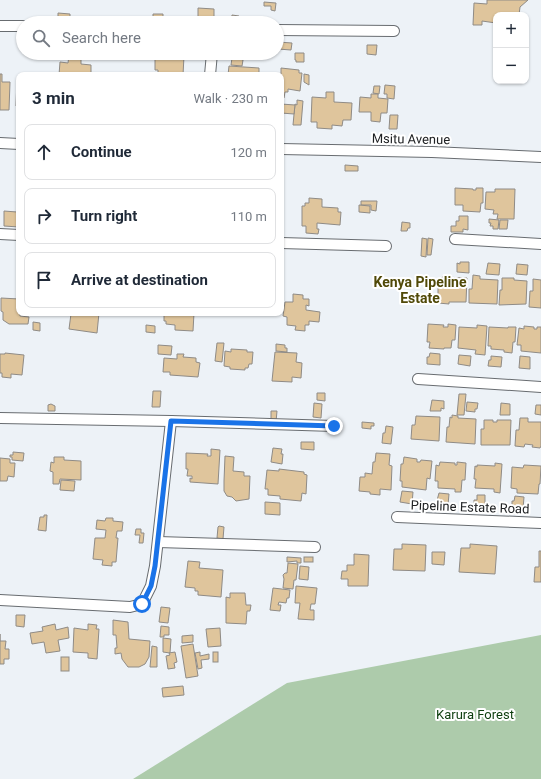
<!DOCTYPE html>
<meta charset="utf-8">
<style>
body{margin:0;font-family:Roboto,sans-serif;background:#f2f2f3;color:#1f2937}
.controls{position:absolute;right:12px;top:12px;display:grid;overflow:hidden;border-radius:8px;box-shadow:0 1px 3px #0004}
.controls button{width:36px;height:36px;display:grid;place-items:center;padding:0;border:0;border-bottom:1px solid #e0e1e3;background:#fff;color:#1f2937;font:20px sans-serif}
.stop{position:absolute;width:12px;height:12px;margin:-9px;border:3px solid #1a73e8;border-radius:50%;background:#fff}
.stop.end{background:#1a73e8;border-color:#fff;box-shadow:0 1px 4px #0008}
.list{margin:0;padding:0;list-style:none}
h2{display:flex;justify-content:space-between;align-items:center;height:52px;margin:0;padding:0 16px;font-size:17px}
h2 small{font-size:13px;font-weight:400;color:#747a83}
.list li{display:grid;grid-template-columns:26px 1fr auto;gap:12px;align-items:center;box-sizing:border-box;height:56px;margin:0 8px 8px;padding:0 8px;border:1px solid #e0e1e3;border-radius:8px}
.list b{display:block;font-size:15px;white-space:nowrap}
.list em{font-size:13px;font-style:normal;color:#747a83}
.icon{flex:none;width:22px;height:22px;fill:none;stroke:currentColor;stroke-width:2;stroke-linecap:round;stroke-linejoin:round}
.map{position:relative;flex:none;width:541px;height:779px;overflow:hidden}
.search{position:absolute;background:#fff;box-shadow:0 1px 3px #0004;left:16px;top:16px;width:268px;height:44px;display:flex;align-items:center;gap:10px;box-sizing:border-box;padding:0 14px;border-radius:22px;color:#747a83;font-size:15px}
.panel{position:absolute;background:#fff;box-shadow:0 1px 3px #0004;left:16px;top:72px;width:268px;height:244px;border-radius:8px}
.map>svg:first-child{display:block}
</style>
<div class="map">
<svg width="541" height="779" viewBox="0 0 541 779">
<rect width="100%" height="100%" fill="#edf2f7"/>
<polygon fill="#adcbab" points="541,635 541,779 133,779 287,683"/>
<g fill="#dfc59c" stroke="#8f8b86">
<polygon points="487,0 528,0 520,7 519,15 496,15 496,23 482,21 482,25 473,25 474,3 487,4"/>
<polygon points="264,2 276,3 275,11 271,10 271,6 264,6"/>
<polygon points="198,8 214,9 214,19 198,18"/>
<polygon points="58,13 70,14 70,20 58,19"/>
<polygon points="153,14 163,14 163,20 153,19"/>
<polygon points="232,15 239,16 238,22 231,23"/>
<polygon points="278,42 292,43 291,50 278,49"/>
<polygon points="367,45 377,45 376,55 367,54"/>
<polygon points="157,53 183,53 182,56 184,56 183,75 158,73 158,70 155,70 155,59 157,59"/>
<polygon points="295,53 304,53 304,62 296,62 296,60 295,60"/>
<polygon points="69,55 81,55 81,64 91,65 91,75 59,75 60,62 68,63"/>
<polygon points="232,58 241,59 243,60 242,66 231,65"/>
<polygon points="229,66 259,68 259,75 228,75"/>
<polygon points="281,68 299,70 299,73 302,73 300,91 288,89 288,92 285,92 284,98 281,97"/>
<polygon points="0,74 2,74 2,82 10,82 9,110 0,110"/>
<polygon points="304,74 309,75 309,85 304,82"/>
<polygon points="17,79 19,79 19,106 16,106"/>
<polygon points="385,85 395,86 394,99 387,98 387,94 384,94"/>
<polygon points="374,86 380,86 379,94 373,93"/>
<polygon points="326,92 334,92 334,102 352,103 351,120 343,120 342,126 332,125 332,129 317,128 317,122 311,122 312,97 326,98"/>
<polygon points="371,94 378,94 378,98 388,99 387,113 381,113 380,122 371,121 371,112 359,112 360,97 371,98"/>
<polygon points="297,100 303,101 301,125 293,125 295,104 297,105"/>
<polygon points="281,104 295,105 294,114 281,113"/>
<polygon points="390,115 398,115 397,129 389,129"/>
<polygon points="345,165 358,166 358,171 345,171"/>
<polygon points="455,188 473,189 473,190 476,190 476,188 483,188 483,203 481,203 480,212 463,211 463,205 455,205"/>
<polygon points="495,189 515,189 514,219 497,219 498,214 493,214 494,210 485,209 486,192 495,192"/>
<polygon points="309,198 322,199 322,207 338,208 338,212 341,212 340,225 317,223 317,229 319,229 318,234 306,233 306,226 302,226 302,206 305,206 305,203 309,203"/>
<polygon points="17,201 19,202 19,227 4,226 4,211 17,212"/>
<polygon points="361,201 377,201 376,211 371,210 371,205 361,205"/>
<polygon points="359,205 370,206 370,213 359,212"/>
<polygon points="459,216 468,216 468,230 463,229 463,232 451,232 451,226 456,226 456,221 459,221"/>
<polygon points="489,219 499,220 498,229 493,229 493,226 490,226 491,223 489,223"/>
<polygon points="500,220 508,220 507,229 499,229"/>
<polygon points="402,222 410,223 410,228 408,228 407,231 401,231"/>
<polygon points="422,238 427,239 426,257 421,256"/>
<polygon points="428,238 433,239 431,255 427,255"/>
<polygon points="460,262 469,262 469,273 457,272 457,263 460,264"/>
<polygon points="488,263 500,264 499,275 486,274"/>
<polygon points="517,264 528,265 527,275 516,274"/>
<polygon points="473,275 480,276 480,279 498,280 497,304 469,303 469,289 472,289"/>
<polygon points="442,277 467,278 466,302 449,302 449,304 438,303 438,287 442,287"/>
<polygon points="502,278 514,278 514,280 527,281 526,304 499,305 500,290 502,290"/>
<polygon points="533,279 541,280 541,308 529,307 530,291 533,291"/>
<polygon points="293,294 303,295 303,299 309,299 309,306 306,305 306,310 320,312 319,322 309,321 309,325 305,325 305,331 295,330 296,326 287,325 287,317 283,316 285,302 293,302"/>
<polygon points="1,298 19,299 20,316 29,317 28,324 9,324 3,320 3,312 1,311"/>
<polygon points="62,313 99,313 97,333 69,329 71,314"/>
<polygon points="164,313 194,313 193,331 175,330 175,325 166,324 166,321 164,321"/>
<polygon points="33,322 40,323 40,331 33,330"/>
<polygon points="428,324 444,325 443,327 448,327 448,324 456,325 455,340 452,340 451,348 444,348 444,349 429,348 430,342 427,342"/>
<polygon points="146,325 155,326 155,333 146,332"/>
<polygon points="477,325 487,326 485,355 475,354 476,350 458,348 459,327 477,328"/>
<polygon points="524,326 534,327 534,329 537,329 537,327 541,327 541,353 521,351 521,345 517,345 519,328 524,329"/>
<polygon points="489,327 508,328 508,327 516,327 515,342 513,342 512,353 504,352 504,350 491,349 491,346 488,346"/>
<polygon points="217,343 224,343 222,362 215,361"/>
<polygon points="276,344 285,345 285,348 287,348 287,352 276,351"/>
<polygon points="158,345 172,346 171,355 158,354"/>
<polygon points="231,349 247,350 247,352 253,352 252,364 249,364 248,368 245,368 245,370 230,369 230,367 224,366 225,351 231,352"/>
<polygon points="275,352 297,353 296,362 302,363 301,378 292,377 292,382 272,381"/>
<polygon points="5,353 24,355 22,375 11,374 11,378 2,377 2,373 0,373 0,354 5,354"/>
<polygon points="430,353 440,354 440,365 427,364 427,357 429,357"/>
<polygon points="177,354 184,354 183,357 196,358 196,362 200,363 198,377 170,375 170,372 163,372 164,358 177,359"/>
<polygon points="459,355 471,356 470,366 458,364"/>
<polygon points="491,356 502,357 501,367 488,366 489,360 491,360"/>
<polygon points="520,356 530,357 530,369 519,368"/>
<polygon points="153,391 161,391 160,407 152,407"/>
<polygon points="317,393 325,393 325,401 317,400"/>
<polygon points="459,394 466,394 464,415 457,415"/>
<polygon points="432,400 444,401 444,409 441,408 441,411 430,411"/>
<polygon points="467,402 478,403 477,409 475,409 475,412 466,411"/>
<polygon points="314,403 322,404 321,418 313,417"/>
<polygon points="501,403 510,404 510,415 500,415"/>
<polygon points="51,404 55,406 55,411 48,411 48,405"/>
<polygon points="536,405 541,405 541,415 535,414"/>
<polygon points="271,411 277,411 276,422 271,420"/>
<polygon points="452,415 458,416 458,418 476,419 475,444 446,442 447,427 449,427 450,417 452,418"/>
<polygon points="416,416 440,417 439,441 411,439 412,425 415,425"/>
<polygon points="520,418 528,418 528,422 541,422 541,446 540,448 532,447 533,445 525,444 524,447 515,446 516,430 519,430"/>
<polygon points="484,420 493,420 493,422 497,422 497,420 511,420 510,445 481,445 481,429 484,429"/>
<polygon points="362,422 374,423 374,426 371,426 371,429 362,428"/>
<polygon points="386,426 393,427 391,444 382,443 383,433 385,433"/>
<polygon points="301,442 314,442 314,450 301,449"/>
<polygon points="273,448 282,449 281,454 283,454 282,464 271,462"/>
<polygon points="211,449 220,450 218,484 190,482 190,478 192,479 192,476 187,476 188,469 186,469 186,453 208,454 207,456 211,456"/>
<polygon points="13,452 24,453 23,461 12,460 12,457 10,457 10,455 13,455"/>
<polygon points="376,453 390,454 389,465 392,466 391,490 380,489 380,495 370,494 370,492 359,491 360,477 365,477 365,473 372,474 373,462 375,462"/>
<polygon points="225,456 234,457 233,471 244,472 244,476 250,476 249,499 236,501 232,497 227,496 224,491 224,481"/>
<polygon points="54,457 64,457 64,460 81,461 81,480 60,479 59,484 53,484 53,472 50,471 51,462 54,463"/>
<polygon points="404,457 417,459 417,462 420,462 421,460 432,461 430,479 427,478 426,490 402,487 402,481 400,481 401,464 403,464"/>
<polygon points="0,458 10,459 10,463 15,463 14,477 8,476 7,481 0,481"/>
<polygon points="440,462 455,463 455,465 457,465 457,462 466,463 465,480 462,480 461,492 455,492 455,489 438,488 438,481 435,481 436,465 439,466"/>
<polygon points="495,463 502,464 500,493 494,492 494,489 475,488 476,479 474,479 475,466 477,467 477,465 495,466"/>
<polygon points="524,465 541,466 540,484 539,484 538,494 517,493 517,489 511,488 512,467 523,468"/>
<polygon points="279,469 304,472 304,474 307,475 306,494 302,493 301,501 280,499 280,496 268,495 268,489 265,489 267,470 279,471"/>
<polygon points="61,480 75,481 74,491 60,490"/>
<polygon points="402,491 413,492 412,504 400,502"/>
<polygon points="439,493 449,494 448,505 436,504"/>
<polygon points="477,495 485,495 485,506 474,506 474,500 477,500"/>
<polygon points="515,496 524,497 523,509 512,508 512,501 514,501"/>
<polygon points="265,502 280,503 280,515 265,514"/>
<polygon points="44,515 47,515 46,531 38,530 40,517 44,517"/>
<polygon points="106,518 113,518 113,521 123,522 122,531 117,531 116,538 118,538 116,562 112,562 112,566 102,565 103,560 93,559 95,538 105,538 106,530 96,529 97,520 105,521"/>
<polygon points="219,526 224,527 223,539 217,538 218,527"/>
<polygon points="136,529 141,529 141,533 144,533 143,543 139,543 140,535 135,535"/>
<polygon points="402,544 426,545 425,571 393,570 394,549 402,549"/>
<polygon points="470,544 497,546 495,574 459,572 461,548 470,548"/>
<polygon points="539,551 541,551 541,582 534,582 535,567 539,567"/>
<polygon points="432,552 445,552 444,565 432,564"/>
<polygon points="354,554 369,555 368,586 348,586 348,579 341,579 342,571 347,571 347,565 354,565"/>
<polygon points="287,557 301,558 301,563 297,563 297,561 287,562"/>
<rect x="304" y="557" width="9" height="5"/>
<polygon points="188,561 200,562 199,568 223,570 221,597 198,595 198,591 195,591 195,588 185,587"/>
<polygon points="288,563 298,564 296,580 294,580 293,589 283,588 284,579 283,575 285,573 287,573"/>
<polygon points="300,566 309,567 308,580 299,579"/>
<polygon points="296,586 317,588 315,604 311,604 310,610 314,610 314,620 298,619 300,603 295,603"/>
<polygon points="273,588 290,590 289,598 287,598 286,603 279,602 278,605 281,605 280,611 270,610"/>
<polygon points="230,593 245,593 246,605 251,605 250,611 247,611 246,624 226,623 226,597 230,598"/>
<polygon points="161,607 170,608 168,623 159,622"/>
<polygon points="16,615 25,615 24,627 16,626"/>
<polygon points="113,620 128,622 129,639 150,641 149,657 145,664 139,667 128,667 122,659 121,653 115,654 115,648 117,648 116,635 113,635"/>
<polygon points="55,624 56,630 68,627 69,638 58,640 60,651 46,653 44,642 32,644 30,633 43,631 42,627"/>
<polygon points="88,624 97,625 96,629 99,629 97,659 88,658 88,653 73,652 74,628 88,630"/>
<polygon points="161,626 169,627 169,635 164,635 164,637 160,637"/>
<polygon points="220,628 221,646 208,647 206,629"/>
<polygon points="0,634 0,641 6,641 5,649 9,649 9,659 4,659 4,664 0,664"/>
<polygon points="193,635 193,642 182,643 182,636"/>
<polygon points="163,638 171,639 170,653 163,652"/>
<polygon points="193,644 198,676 186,678 181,646"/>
<polygon points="152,646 157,647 157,667 150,667"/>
<polygon points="175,652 177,662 174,663 175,668 168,669 166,656 170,655 169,653"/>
<polygon points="200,652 200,656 209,654 209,659 201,660 202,668 198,669 195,653"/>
<rect x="213" y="652" width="5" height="10"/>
<rect x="61" y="657" width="8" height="14"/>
<polygon points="183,686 184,695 163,697 162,688"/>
</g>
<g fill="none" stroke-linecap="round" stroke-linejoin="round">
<g stroke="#686c70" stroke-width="12">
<g id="minor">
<polyline points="0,26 23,26"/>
<polyline points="277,30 394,31"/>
<polyline points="210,75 212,53"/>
<polyline points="0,143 19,144"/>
<polyline points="281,149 432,152 541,157"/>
<polyline points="0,234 19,235"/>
<polyline points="455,239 541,244"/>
<polyline points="281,243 386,246"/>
<polyline points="418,379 541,387"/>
<polyline points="0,418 171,421 334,426"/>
<polyline points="397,517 541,523"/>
<polyline points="158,542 315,547"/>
<polyline points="0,600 130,607 142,604 151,586 155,566 171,421"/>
</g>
</g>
<use href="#minor" stroke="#fff" stroke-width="10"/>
</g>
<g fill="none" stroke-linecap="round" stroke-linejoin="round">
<polyline stroke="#1a73e8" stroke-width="5" points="142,604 151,586 155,566 171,421 334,426"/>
</g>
<g text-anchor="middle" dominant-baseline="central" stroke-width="4" stroke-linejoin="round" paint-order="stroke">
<g font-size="13" fill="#202224" stroke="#fff">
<text transform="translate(411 139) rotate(1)">Msitu Avenue</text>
<text transform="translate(470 507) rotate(2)">Pipeline Estate Road</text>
</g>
<g font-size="13" fill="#0d3e0e" stroke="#fff">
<text x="475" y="714">Karura Forest</text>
</g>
<g font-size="14" font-weight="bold" fill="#504908" stroke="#fff">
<text x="420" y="282">Kenya Pipeline<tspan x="420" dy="16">Estate</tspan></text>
</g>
</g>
</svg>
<div class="controls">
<button>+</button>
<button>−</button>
</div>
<div class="stop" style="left:142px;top:604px"></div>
<div class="stop end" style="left:334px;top:426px"></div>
<div class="search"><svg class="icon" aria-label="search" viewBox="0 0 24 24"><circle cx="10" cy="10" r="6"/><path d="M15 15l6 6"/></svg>Search here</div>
<section class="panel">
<h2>3 min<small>Walk · 230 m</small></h2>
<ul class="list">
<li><svg class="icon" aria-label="ahead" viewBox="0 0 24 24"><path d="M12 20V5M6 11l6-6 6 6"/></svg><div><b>Continue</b></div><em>120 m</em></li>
<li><svg class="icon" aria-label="right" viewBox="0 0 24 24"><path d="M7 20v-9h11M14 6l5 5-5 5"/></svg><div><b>Turn right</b></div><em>110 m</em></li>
<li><svg class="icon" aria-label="arrive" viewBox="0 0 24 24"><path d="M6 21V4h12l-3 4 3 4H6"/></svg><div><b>Arrive at destination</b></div></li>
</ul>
</section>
</div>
